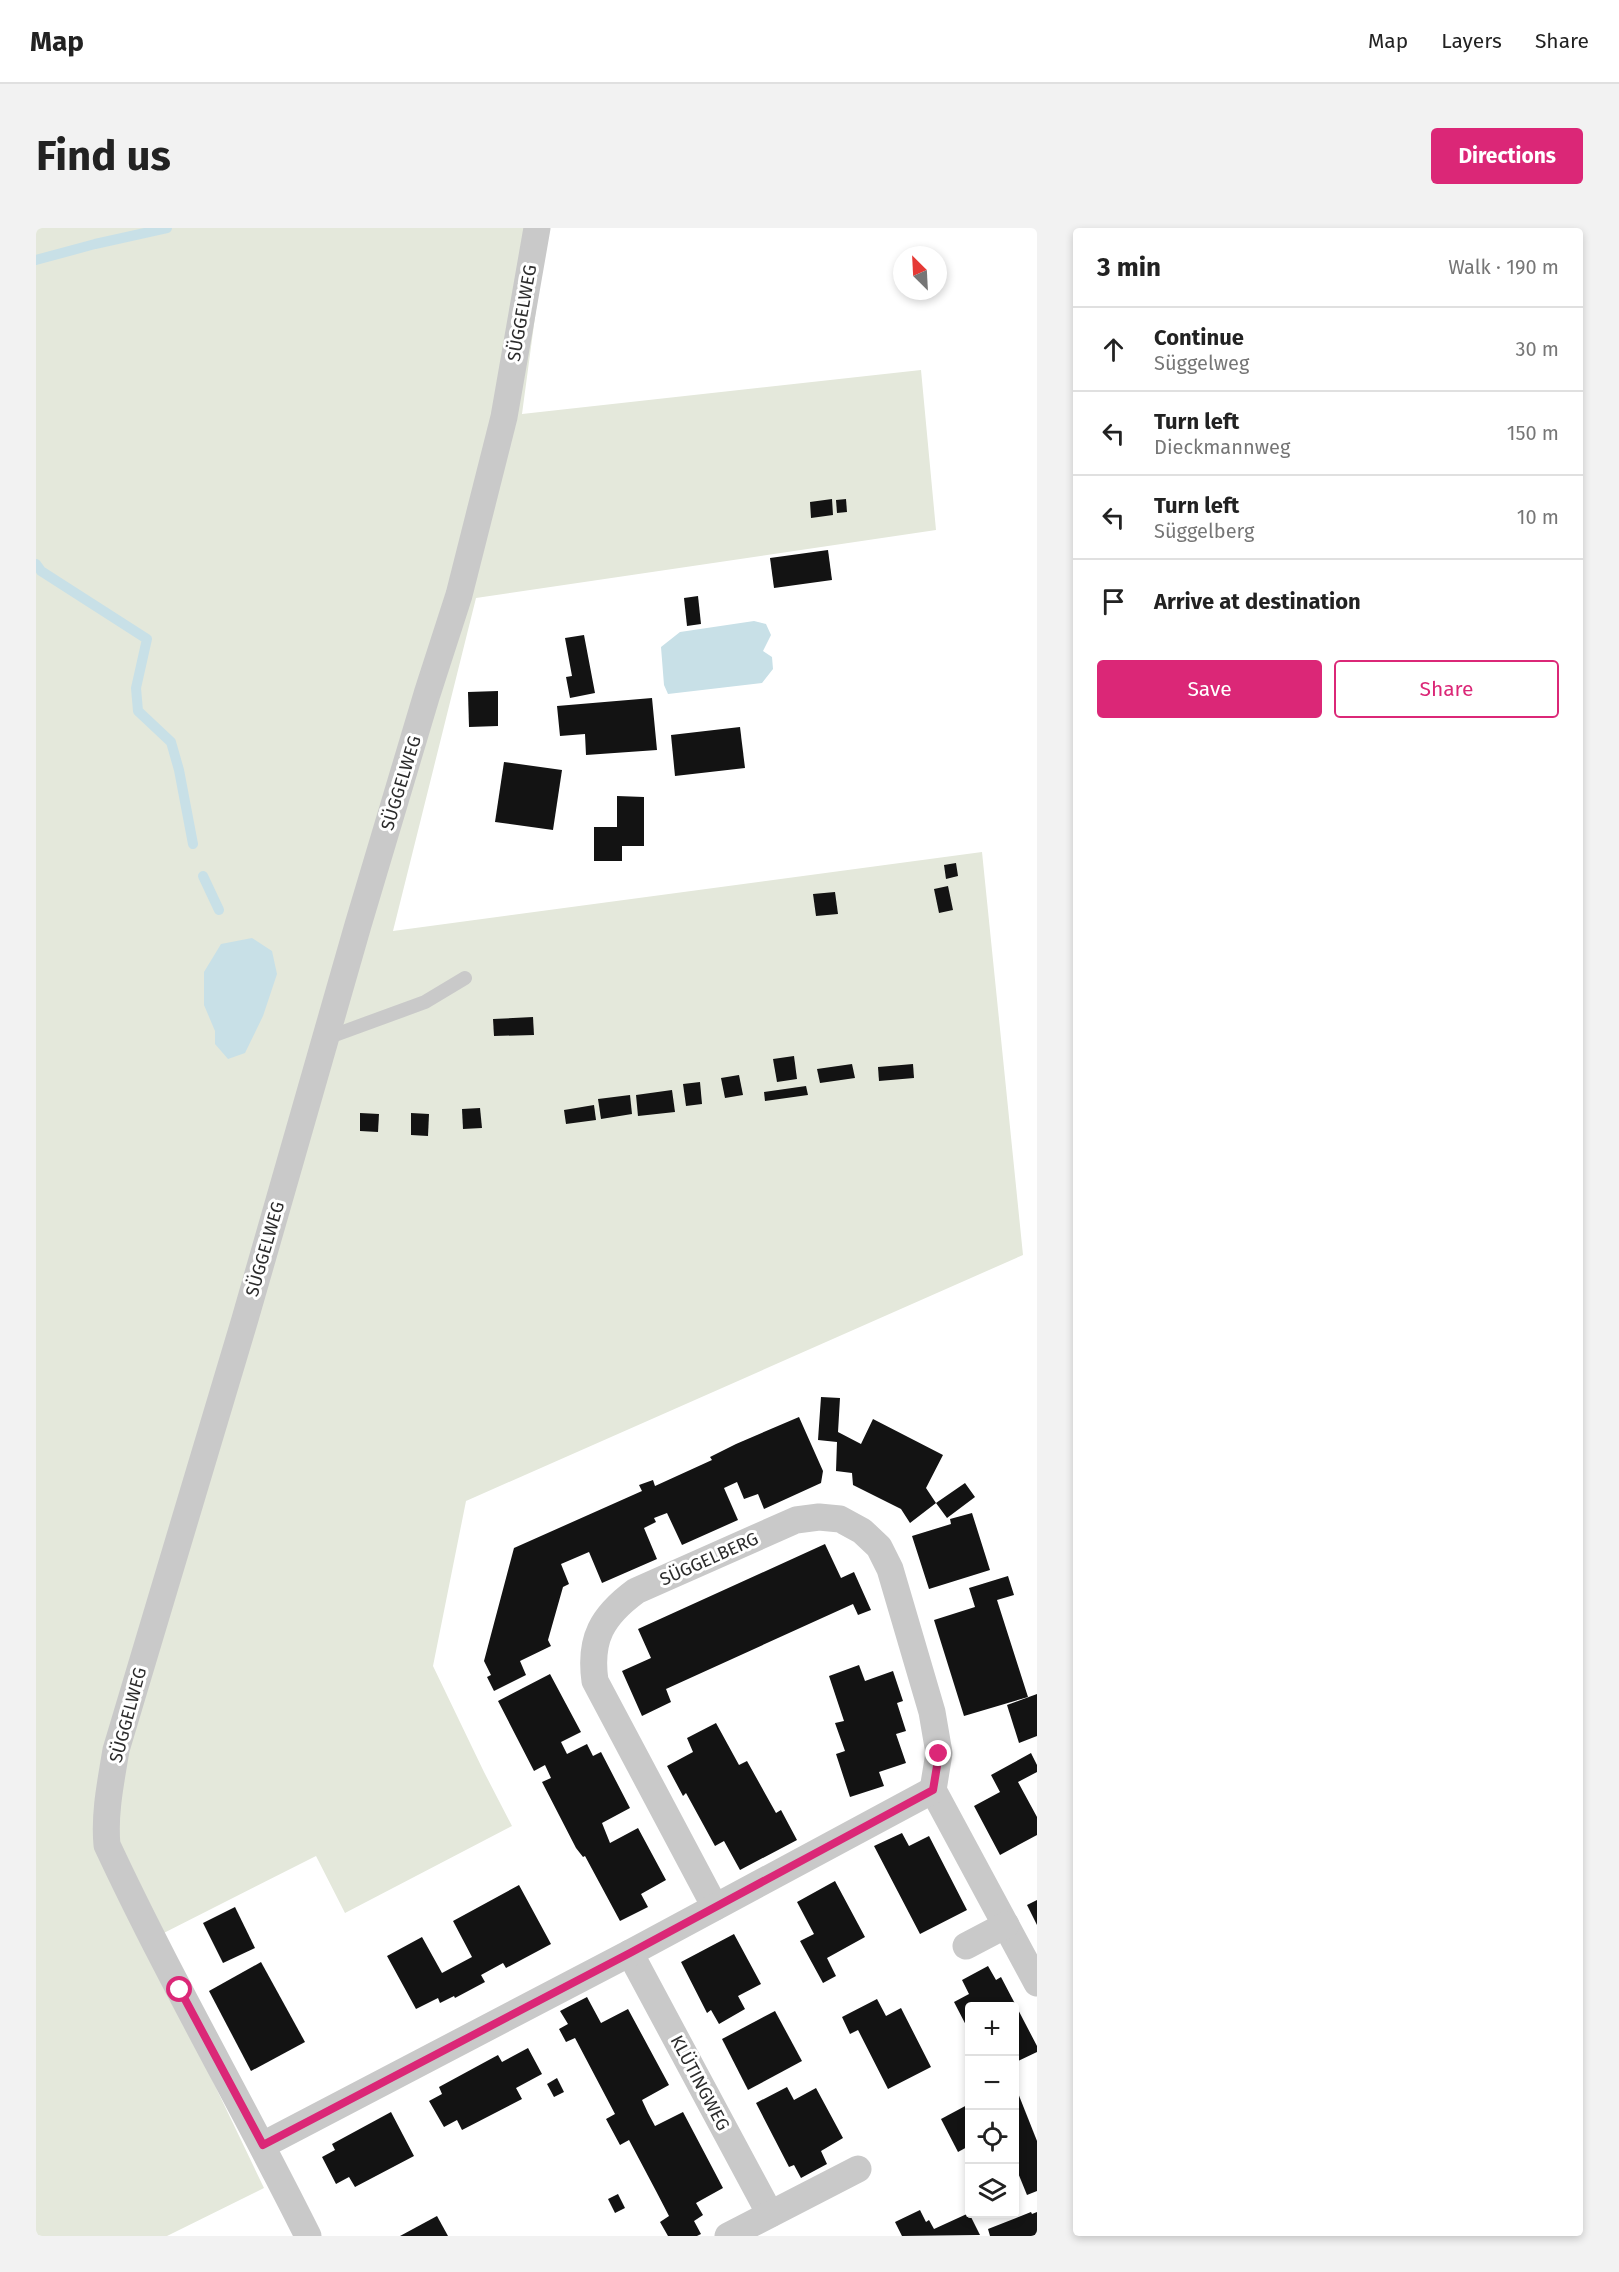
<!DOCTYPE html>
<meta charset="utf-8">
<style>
body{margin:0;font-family:"Fira Sans",sans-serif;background:#f2f2f2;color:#222}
.controls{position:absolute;right:18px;bottom:18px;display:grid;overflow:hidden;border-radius:6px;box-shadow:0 3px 9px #0003}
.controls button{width:54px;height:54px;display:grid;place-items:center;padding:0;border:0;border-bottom:2px solid #e0e0e0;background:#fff;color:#222;font:30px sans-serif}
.compass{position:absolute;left:857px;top:18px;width:54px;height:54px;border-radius:50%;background:#fff;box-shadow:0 3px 9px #0003;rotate:336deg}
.stop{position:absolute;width:18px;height:18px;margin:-14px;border:4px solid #db2777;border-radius:50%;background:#fff}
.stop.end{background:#db2777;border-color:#fff;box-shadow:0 2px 6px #0008}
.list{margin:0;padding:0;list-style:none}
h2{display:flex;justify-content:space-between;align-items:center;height:78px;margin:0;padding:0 24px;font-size:26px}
h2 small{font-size:20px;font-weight:400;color:#767676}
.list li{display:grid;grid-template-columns:39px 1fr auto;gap:18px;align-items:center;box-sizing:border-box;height:84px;padding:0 24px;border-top:2px solid #e0e0e0}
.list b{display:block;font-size:22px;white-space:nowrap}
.list p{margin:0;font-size:20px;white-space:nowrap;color:#767676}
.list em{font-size:20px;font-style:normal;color:#767676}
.actions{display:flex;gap:12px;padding:18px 24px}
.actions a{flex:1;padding:14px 0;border:2px solid #db2777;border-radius:6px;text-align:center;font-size:21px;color:#db2777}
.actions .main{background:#db2777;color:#fff}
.icon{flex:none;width:33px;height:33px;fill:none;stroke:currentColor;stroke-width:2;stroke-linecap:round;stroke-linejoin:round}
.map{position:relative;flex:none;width:1001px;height:2008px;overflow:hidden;border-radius:6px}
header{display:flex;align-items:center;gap:36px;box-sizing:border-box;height:84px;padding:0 30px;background:#fff;border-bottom:2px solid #e0e0e0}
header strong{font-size:28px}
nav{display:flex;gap:33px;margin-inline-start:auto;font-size:21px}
.intro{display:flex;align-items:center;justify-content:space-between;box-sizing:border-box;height:144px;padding:0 36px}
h1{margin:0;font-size:42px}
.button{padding:15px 27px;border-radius:6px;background:#db2777;color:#fff;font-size:21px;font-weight:700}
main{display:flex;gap:36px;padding:0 36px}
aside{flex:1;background:#fff;border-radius:6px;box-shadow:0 3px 9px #0003}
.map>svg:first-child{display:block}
</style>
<header>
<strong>Map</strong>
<nav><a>Map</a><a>Layers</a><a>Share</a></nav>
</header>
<div class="intro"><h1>Find us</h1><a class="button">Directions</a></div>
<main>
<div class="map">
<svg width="1001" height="2008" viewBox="0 0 1001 2008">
<rect width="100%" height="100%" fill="#fff"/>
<polygon fill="#e4e8db" points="0,0 511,0 486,186 885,142 900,302 440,370 357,703 946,624 987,1027 430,1273 397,1438 448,1544 476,1598 309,1685 280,1628 110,1714 228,1960 131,2008 0,2008"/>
<g fill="#c8e0e7">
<polygon points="718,393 730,396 735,407 727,423 736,429 737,441 726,455 632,466 628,457 625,419 644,404"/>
<polygon points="216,710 236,723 241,746 227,788 209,825 192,831 179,816 179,803 168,777 168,744 185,716"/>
</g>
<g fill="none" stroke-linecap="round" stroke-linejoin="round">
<g stroke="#c8e0e7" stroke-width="10">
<polyline points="0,32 59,16 131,0"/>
<polyline points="0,336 5,343 111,411 100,460 102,483 135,514 143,542 157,616"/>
<polyline points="167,648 183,682"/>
</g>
</g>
<g fill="#131313">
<polygon points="796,271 797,287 775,290 774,274"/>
<polygon points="810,271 811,284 801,285 800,272"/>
<polygon points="792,322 796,352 738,360 734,330"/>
<polygon points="662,368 665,396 651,398 648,370"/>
<polygon points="548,407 559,465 534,470 530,449 536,448 529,410"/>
<polygon points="462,463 462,498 433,499 432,464"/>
<polygon points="616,470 621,522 550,527 549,506 524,508 521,478"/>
<polygon points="704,499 709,540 639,548 635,507"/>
<polygon points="468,534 526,542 517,602 459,594"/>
<polygon points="581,568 608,569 608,618 586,618 586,633 558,633 558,599 581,599"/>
<polygon points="920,635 922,648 910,651 908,637"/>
<polygon points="912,658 917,682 903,685 898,661"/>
<polygon points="799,664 802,686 780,688 777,666"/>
<polygon points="497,789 498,807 458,808 457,791"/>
<polygon points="758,828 761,851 741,854 737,831"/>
<polygon points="816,836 819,850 784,855 781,841"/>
<polygon points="877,836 878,850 843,853 842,839"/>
<polygon points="703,847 707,867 689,870 685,850"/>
<polygon points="664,854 666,876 650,878 647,856"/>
<polygon points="770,858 772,867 729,873 728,864"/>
<polygon points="636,862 639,884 602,888 600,867"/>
<polygon points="594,867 596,886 565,891 562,871"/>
<polygon points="558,877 560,892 530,896 528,882"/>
<polygon points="444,880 446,900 427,901 426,881"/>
<polygon points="324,885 343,886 342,904 324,903"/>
<polygon points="375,885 393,886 392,908 375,907"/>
<polygon points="785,1169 804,1170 802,1204 825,1216 837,1191 907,1227 890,1260 900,1275 929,1255 939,1269 911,1290 900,1275 874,1295 865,1281 817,1257 816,1245 800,1243 801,1214 782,1212"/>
<polygon points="763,1189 787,1243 785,1255 728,1281 722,1266 708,1271 701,1254 688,1260 702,1292 646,1317 631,1285 618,1290 620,1294 608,1300 621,1331 566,1355 553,1324 525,1336 533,1356 527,1359 512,1412 515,1418 484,1433 490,1447 458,1463 451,1449 455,1447 448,1433 478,1320 606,1263 603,1257 617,1252 619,1258 676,1232 674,1229 700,1216"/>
<polygon points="936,1285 954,1342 893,1361 876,1308 915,1296 914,1291"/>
<polygon points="789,1316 805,1350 818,1344 835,1382 822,1387 817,1376 630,1461 635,1474 606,1488 586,1443 615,1430 602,1401"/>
<polygon points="972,1348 978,1367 961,1372 992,1469 928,1488 898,1392 939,1379 933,1360"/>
<polygon points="823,1437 829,1453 857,1443 867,1473 861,1475 870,1503 860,1506 870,1535 843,1544 848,1558 814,1569 800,1526 809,1523 799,1495 808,1493 793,1448"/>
<polygon points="514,1446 545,1504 525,1514 531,1526 551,1516 557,1528 565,1524 594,1580 566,1595 574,1615 602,1600 630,1652 605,1666 612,1679 584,1693 549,1628 547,1629 540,1620 506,1554 515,1550 509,1537 498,1543 462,1473"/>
<polygon points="1001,1466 1001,1508 983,1515 971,1477"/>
<polygon points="680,1495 703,1537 711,1533 740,1585 745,1582 761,1612 704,1642 688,1613 679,1618 650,1565 647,1568 631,1538 657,1524 651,1510"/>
<polygon points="995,1525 1001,1537 1001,1544 982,1554 1001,1589 1001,1607 964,1627 938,1578 964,1564 955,1547"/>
<polygon points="866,1605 873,1618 893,1608 931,1682 884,1706 838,1618"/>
<polygon points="799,1653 829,1709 791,1730 800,1748 787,1755 764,1713 778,1706 761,1674"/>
<polygon points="483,1657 515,1716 470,1740 467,1735 445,1747 449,1754 419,1770 418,1768 404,1775 402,1770 380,1781 351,1728 386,1709 406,1745 436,1729 417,1693"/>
<polygon points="1001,1672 1001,1697 991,1677"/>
<polygon points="199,1679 219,1720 187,1735 167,1695"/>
<polygon points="698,1706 725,1756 702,1768 709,1781 683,1796 675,1782 671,1785 645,1734"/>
<polygon points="225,1734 269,1814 215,1843 173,1763"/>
<polygon points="952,1738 960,1752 965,1749 1001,1818 1001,1824 978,1835 978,1778 933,1778 933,1803 918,1774 933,1766 926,1752"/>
<polygon points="551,1769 565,1795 592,1781 633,1857 606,1872 612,1885 619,1898 647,1884 687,1960 660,1975 667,1987 658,1993 665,2006 661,2008 632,2008 624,1994 633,1988 620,1963 593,1912 584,1917 570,1891 579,1886 539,1810 530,1814 523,1801 532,1796 524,1783"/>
<polygon points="841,1771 850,1788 865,1780 895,1839 852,1861 822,1802 814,1806 806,1789"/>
<polygon points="739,1783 766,1833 712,1862 686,1811"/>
<polygon points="492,1820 506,1846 480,1860 486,1871 426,1902 421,1892 408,1899 393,1873 406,1866 403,1859 462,1827 466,1834"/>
<polygon points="521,1850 528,1864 518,1869 511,1856"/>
<polygon points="978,1855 1001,1913 1001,1963 991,1967 978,1935"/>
<polygon points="751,1859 758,1872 780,1860 807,1910 785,1923 791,1936 765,1950 758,1937 753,1939 720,1875"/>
<polygon points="933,1876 933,1918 922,1924 905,1891"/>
<polygon points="355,1884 378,1928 319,1959 313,1949 300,1956 286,1929 299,1922 296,1916"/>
<polygon points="582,1966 589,1980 579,1985 572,1971"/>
<polygon points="884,1982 890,1994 893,1992 898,2001 933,1985 944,2007 866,2008 859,1994"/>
<polygon points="995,1984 996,1986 1001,1984 1001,2008 954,2008 952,2001"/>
<polygon points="401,1988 412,2008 364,2008"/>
</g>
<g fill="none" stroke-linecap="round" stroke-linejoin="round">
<polyline stroke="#c9c9c9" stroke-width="14" points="288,811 389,774 429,750"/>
<g stroke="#c9c9c9" stroke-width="27">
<polyline points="897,1562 1001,1755"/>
<path d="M679,1679L559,1453C553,1411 566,1388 600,1363L760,1292L783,1289L804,1291L826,1303L843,1319L854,1341L896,1484L903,1525L897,1562"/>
<polyline points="930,1718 970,1697"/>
<polyline points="594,1725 734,1986"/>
<polyline points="227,1917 594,1725 897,1562"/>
<path d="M272,2008C207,1877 133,1750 71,1617C68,1585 75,1553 80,1522L209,1091L322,697L391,466L423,367L468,189L501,0"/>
<polyline points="692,2008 822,1941"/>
</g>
</g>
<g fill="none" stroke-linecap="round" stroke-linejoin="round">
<polyline stroke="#db2777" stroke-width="8" points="144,1762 227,1917 594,1725 897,1562 903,1526"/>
</g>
<g text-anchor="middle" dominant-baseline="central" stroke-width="6" stroke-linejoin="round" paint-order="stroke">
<g font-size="18" fill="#2c2c2c" stroke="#fff">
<text transform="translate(486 85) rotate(-80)">SÜGGELWEG</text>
<text transform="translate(365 555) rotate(-73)">SÜGGELWEG</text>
<text transform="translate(229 1021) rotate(-74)">SÜGGELWEG</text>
<text transform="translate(673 1331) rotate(-24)">SÜGGELBERG</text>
<text transform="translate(92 1487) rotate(-75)">SÜGGELWEG</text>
<text transform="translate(664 1855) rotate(62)">KLÜTINGWEG</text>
</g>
</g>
</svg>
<div class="controls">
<button>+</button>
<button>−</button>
<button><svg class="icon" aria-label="locate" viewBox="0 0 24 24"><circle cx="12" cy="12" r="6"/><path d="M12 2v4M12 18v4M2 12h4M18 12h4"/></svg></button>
<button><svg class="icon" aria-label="layers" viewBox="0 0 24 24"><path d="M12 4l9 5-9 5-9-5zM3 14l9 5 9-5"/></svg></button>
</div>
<svg class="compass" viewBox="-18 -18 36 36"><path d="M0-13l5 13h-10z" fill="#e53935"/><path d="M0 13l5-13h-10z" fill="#767676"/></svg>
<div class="stop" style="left:144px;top:1762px"></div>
<div class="stop end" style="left:903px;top:1526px"></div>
</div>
<aside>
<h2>3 min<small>Walk · 190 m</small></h2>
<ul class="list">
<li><svg class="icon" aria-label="ahead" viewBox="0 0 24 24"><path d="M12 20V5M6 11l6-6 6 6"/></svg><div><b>Continue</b><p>Süggelweg</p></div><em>30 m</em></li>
<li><svg class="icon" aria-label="left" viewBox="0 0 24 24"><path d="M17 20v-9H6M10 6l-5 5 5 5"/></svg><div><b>Turn left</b><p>Dieckmannweg</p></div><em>150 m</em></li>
<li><svg class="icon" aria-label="left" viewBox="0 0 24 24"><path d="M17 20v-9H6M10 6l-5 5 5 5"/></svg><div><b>Turn left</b><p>Süggelberg</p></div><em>10 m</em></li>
<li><svg class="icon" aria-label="arrive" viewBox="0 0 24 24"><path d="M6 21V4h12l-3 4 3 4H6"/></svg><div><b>Arrive at destination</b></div></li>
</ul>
<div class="actions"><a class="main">Save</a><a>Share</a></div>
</aside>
</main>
